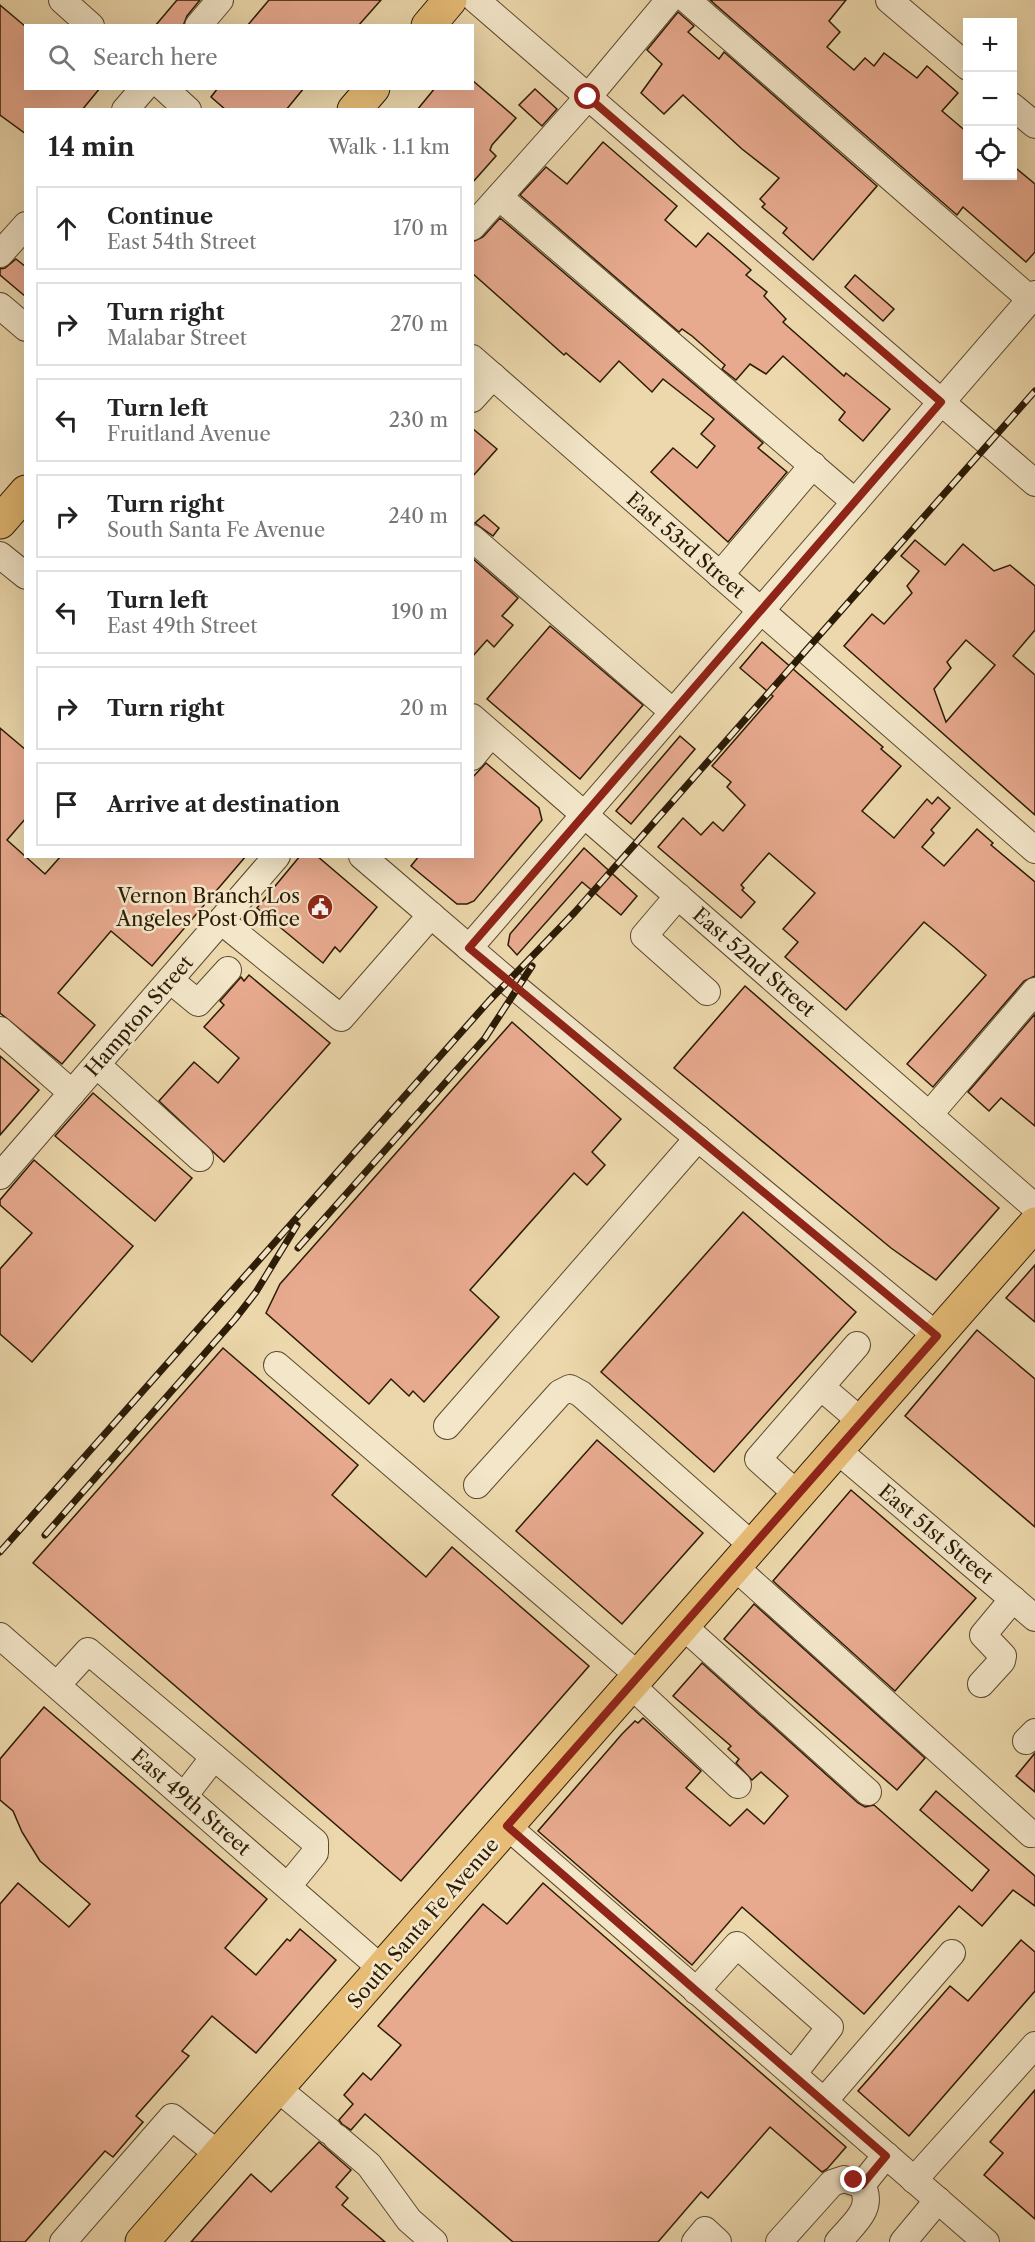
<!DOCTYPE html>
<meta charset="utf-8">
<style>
body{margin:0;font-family:"Libre Caslon Text",serif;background:#f2f2f2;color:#222}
.controls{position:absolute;right:18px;top:18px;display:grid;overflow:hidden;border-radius:0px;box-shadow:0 6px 24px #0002}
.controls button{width:54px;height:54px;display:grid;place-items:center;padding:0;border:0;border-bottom:2px solid #e0e0e0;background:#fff;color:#222;font:30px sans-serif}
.stop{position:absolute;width:18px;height:18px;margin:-14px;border:4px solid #8f2418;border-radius:50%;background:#fff}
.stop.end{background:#8f2418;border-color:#fff;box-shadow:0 2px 6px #0008}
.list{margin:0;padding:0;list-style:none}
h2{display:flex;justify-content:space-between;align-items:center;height:78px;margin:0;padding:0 24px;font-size:26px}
h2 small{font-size:20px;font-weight:400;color:#767676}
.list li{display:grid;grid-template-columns:39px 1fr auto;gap:18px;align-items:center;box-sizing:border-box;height:84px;margin:0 12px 12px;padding:0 12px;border:2px solid #e0e0e0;border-radius:0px}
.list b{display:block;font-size:22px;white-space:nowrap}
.list p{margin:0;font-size:20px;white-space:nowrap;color:#767676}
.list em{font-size:20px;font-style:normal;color:#767676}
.icon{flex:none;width:33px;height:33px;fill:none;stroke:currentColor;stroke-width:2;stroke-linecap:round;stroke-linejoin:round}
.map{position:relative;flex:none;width:1035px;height:2242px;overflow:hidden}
.search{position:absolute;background:#fff;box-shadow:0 6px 24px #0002;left:24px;top:24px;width:450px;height:66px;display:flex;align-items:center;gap:15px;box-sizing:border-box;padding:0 21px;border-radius:0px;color:#767676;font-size:22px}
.panel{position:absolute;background:#fff;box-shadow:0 6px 24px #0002;left:24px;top:108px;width:450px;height:750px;border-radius:0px}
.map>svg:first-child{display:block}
</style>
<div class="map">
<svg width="1035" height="2242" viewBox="0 0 1035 2242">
<rect width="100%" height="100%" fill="#ecd8ac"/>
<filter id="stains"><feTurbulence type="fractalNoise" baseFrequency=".00333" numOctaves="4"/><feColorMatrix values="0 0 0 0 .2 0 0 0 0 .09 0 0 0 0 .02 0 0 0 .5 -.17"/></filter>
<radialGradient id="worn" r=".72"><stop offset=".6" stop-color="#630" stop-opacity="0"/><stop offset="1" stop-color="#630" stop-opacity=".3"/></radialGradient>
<g fill="#e8aa8f" stroke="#2c1b05" stroke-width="1.5" fill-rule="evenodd">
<polygon points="177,0 200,0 187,16 183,26 155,26"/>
<polygon points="269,0 381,0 358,26 247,26"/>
<polygon points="710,0 846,0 829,21 840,32 827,47 854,70 865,58 874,66 884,53 917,78 927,66 958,93 942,111 968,133 968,176 1012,176 1012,165 1035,184 1035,252 1026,262 963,207 957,215"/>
<polygon points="0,5 26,27 26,88 100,88 82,110 26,110 26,134 0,115"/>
<polygon points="678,12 694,26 688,32 719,59 724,52 877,186 813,260 783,233 787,228 762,207 765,204 760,199 779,178 742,149 683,95 664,114 641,93 662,64 647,50"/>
<polygon points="472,80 516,118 492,145 490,150 496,156 472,183 472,110 417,110 435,88 472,88"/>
<polygon points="218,88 304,88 286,110 226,110 211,97"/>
<polygon points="535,89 557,109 542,126 519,105"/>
<polygon points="603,142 677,206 665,220 696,247 708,233 720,243 751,270 746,275 767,292 764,296 786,319 783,322 785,324 844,376 846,373 890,409 863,441 839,420 845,412 783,356 766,374 750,364 736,380 722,369 725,365 692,336 682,329 679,332 520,195 546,167 567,184"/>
<polygon points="500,218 763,443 758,448 787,472 728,542 651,472 673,448 697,468 715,446 701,434 714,419 663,379 652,392 619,361 600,382 566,353 564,355 472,273 472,242 483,237"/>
<polygon points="16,259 26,267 26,297 0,275 0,269 5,268"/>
<polygon points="855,275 894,309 883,321 845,287"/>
<polygon points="472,428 497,449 472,477"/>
<polygon points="484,515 499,528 493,536 475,523"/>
<path d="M915,540L945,565L963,544L994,571L1010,565L1035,586V630L1013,656L1035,675V815L844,646L872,614L884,624L912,593L907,586L919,571L901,556ZM966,640L995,665L946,722L934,689L951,668L947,662Z"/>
<polygon points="472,558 518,598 502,616 513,625 494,647 487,640 472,657"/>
<polygon points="550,626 643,705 580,779 487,699"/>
<polygon points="762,642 883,747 881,749 901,766 862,811 894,838 927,799 932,804 938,797 950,808 931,830 934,833 922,847 944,866 977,829 993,843 991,845 1035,882 1035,976 1024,981 933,1087 907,1064 986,975 954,947 924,922 846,1010 785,957 798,942 783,929 815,893 769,853 741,885 744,888 742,890 755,902 741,918 658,847 683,818 701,835 713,822 723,831 745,805 727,787 731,782 712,766 773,696 740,668"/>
<polygon points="0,728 26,750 26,818 7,840 45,874 61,856 246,856 152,966 111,931 58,993 95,1025 62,1064 0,1013"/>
<polygon points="680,736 695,749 631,824 616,811"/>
<polygon points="486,763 539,808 542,820 474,901 467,904 457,904 411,866 419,856 472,856 472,778"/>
<polygon points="584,848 637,896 621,915 582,882 517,955 508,945 510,934"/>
<polygon points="300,856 317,856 377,907 340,952 335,947 323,963 257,908"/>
<polygon points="249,975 330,1043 224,1162 159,1101 194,1062 218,1083 239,1058 204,1027 224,1005 220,1001 241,977 244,981"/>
<polygon points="745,986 999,1208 936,1280 891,1248 674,1068"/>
<polygon points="1035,1014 1035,1126 1001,1098 989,1111 968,1092"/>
<polygon points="512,1022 621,1119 592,1152 605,1165 587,1185 574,1173 470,1290 499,1317 424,1402 413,1391 409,1396 391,1379 369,1404 266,1313 280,1284"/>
<polygon points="0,1056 39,1090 0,1135"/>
<polygon points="93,1093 192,1178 155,1221 55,1136"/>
<polygon points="34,1160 133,1246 32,1362 0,1334 0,1269 32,1233 0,1205 0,1200"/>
<polygon points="743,1212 856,1312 714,1472 601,1372"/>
<polygon points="1035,1265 1035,1322 1006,1298"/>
<polygon points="977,1330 1035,1379 1035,1527 905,1416"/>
<polygon points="223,1348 358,1465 332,1495 426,1577 452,1547 589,1666 401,1881 33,1563"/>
<polygon points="597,1440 703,1533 622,1624 516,1531"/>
<polygon points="851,1490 976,1598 895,1691 773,1581"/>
<polygon points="754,1604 925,1758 897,1790 724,1639"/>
<polygon points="702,1663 858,1803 865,1807 874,1805 972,1891 989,1870 920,1810 936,1791 1035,1876 1035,1906 1013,1890 982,1926 959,1906 864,2014 742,1907 692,1965 538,1831 622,1734 635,1721 638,1723 643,1718 701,1771 686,1788 730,1826 747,1809 764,1824 788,1796 761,1772 752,1780 736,1763 739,1759 728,1749 731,1746 673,1696"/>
<polygon points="44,1707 267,1899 225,1948 256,1975 287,1939 290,1941 300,1929 336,1960 256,2053 212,2016 182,2051 189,2056 136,2116 143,2122 113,2157 105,2151 25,2242 0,2242 0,1904 18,1883 69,1927 90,1904 40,1861 22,1832 13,1811 0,1800 0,1759"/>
<polygon points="1035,1753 1035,1792 1016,1776"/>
<polygon points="543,1883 846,2147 827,2169 822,2172 770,2127 708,2198 701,2192 658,2242 513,2242 365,2114 351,2130 342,2124 339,2120 353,2104 344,2095 363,2073 371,2080 401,2045 378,2026 483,1904 507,1924"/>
<polygon points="1021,1940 1035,1952 1035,1991 909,2136 858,2091 950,1986 968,2001"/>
<polygon points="1035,2090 1035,2219 984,2175 1003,2153 990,2142"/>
<polygon points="319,2142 351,2170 336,2187 348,2198 342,2205 385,2242 191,2242 251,2174 271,2192"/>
</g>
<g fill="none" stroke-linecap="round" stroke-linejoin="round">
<g stroke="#5c4a2f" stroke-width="28">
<g id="minor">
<polyline points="62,0 91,26"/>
<polyline points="476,0 1035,483"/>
<polyline points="687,0 1030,299"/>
<polyline points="889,0 968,67"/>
<polyline points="198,26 220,0"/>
<polyline points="164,88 188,110"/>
<polyline points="1012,106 1035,125"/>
<polyline points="125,110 144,88"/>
<polyline points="499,197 855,502"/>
<polyline points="472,227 588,97 669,0"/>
<polyline points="0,254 26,225"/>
<polyline points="0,306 26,328"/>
<polyline points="472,358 1035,850"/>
<polyline points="472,399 493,376"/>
<polyline points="472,538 673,712"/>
<polyline points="0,555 26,576"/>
<polyline points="720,575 813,465"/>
<polyline points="472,717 1035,1207"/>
<polyline points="472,757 491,734"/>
<polyline points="362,856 509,982 937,1336"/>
<polyline points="678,896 644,936 707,992"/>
<polyline points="221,921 341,1018 431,915"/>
<polyline points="469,948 1035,294"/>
<polyline points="170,980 198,1003 228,970"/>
<polyline points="0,1030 72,1093"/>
<polyline points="97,1065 200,1158"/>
<polyline points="929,1115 1035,991"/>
<polyline points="0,1176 277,856"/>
<polyline points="277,1365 639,1676"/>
<polyline points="821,1387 862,1422"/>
<polyline points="447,1426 698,1138"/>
<polyline points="837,1450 1035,1618"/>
<polyline points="477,1485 560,1393 570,1388 581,1394 753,1546"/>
<polyline points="798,1495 758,1459 857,1345"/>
<polyline points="735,1567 1031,1834"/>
<polyline points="683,1626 868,1792"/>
<polyline points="0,1636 382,1969"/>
<polyline points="981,1684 1002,1661 1003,1656 983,1635 1013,1599"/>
<polyline points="57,1685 88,1651 315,1842 315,1853 288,1886"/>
<polyline points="631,1685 738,1785"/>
<polyline points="1026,1741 1035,1732"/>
<polyline points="184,1796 214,1757"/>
<polyline points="507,1826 986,2242"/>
<polyline points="696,1991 737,1945 830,2027 793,2074"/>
<polyline points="277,2088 329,2131"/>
<polyline points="824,2101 952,1953"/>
<polyline points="336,2137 369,2165 409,2220 434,2242"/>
<polyline points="914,2180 1035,2045"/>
<polyline points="63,2242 172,2117 219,2155"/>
<polyline points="695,2242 705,2230 718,2242"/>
<polyline points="779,2242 832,2183 844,2179 862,2185"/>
<path d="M838,2242C853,2224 875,2209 862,2185L886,2155"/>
<polyline points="903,2242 938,2200"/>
</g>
</g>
<g stroke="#2c1b05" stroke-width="35">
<g id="major">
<polyline points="428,26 450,0"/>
<polyline points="354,110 373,88"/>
<polyline points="0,522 26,492"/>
<polyline points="142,2242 1035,1224"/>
</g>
</g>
<use href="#minor" stroke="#f3e6c9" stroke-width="26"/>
<use href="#major" stroke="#e6bc76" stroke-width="33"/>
<g stroke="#2c1b05" stroke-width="7">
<g id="rail">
<polyline points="298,1248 485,1038 532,966"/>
<polyline points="45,1535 235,1319 256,1292 297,1225"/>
<polyline points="0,1552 489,1001 575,912 1035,391"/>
</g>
</g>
<use href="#rail" stroke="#f3e6c9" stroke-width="4.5" stroke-dasharray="14" stroke-linecap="butt"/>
</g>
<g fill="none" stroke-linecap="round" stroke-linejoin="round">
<polyline stroke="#8f2418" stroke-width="8" points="588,97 941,402 469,948 937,1336 507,1826 886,2156 862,2185 854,2180"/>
</g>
<defs>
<g id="civic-disc" transform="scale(1.35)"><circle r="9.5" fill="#8f2418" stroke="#f3e6c9"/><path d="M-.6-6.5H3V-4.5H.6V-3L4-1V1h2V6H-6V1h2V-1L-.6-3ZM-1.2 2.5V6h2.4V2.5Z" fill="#fff"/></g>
</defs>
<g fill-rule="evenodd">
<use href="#civic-disc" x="320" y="907"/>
</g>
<g text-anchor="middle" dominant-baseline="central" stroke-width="5" stroke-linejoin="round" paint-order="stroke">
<g font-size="20" fill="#2c1b05" stroke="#f3e6c9">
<text transform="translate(686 545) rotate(41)">East 53rd Street</text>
<text transform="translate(754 962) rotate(41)">East 52nd Street</text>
<text transform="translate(139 1016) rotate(-49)">Hampton Street</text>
<text transform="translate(936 1534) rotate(40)">East 51st Street</text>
<text transform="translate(191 1802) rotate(41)">East 49th Street</text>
<text transform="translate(423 1923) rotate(-49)">South Santa Fe Avenue</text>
</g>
<g font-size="20" fill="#2c1b05" stroke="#f3e6c9" text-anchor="end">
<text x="300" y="896">Vernon Branch Los<tspan x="300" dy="23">Angeles Post Office</tspan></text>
</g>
</g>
<rect width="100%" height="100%" filter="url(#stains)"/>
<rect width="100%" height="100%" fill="url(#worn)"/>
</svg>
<div class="controls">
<button>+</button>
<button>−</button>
<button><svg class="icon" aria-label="locate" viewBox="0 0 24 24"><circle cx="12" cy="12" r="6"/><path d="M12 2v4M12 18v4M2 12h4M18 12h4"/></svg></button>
</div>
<div class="stop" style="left:588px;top:97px"></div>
<div class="stop end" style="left:854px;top:2180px"></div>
<div class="search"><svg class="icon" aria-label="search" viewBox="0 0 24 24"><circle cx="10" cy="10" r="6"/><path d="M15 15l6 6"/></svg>Search here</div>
<section class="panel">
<h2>14 min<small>Walk · 1.1 km</small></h2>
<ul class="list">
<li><svg class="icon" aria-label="ahead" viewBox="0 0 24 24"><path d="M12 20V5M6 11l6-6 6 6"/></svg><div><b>Continue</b><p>East 54th Street</p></div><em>170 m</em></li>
<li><svg class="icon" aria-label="right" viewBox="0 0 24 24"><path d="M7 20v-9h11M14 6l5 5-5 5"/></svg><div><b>Turn right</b><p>Malabar Street</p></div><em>270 m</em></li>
<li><svg class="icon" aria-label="left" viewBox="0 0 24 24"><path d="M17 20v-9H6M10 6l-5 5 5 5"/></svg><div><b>Turn left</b><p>Fruitland Avenue</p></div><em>230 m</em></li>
<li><svg class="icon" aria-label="right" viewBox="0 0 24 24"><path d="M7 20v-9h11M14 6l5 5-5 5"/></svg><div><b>Turn right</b><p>South Santa Fe Avenue</p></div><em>240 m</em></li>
<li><svg class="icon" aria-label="left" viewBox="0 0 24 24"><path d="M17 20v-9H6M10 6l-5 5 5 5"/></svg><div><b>Turn left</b><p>East 49th Street</p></div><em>190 m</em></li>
<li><svg class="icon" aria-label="right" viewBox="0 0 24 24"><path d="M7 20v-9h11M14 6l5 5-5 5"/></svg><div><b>Turn right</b></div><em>20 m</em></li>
<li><svg class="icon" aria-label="arrive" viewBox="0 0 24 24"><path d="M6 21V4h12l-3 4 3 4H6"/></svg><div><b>Arrive at destination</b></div></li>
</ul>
</section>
</div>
